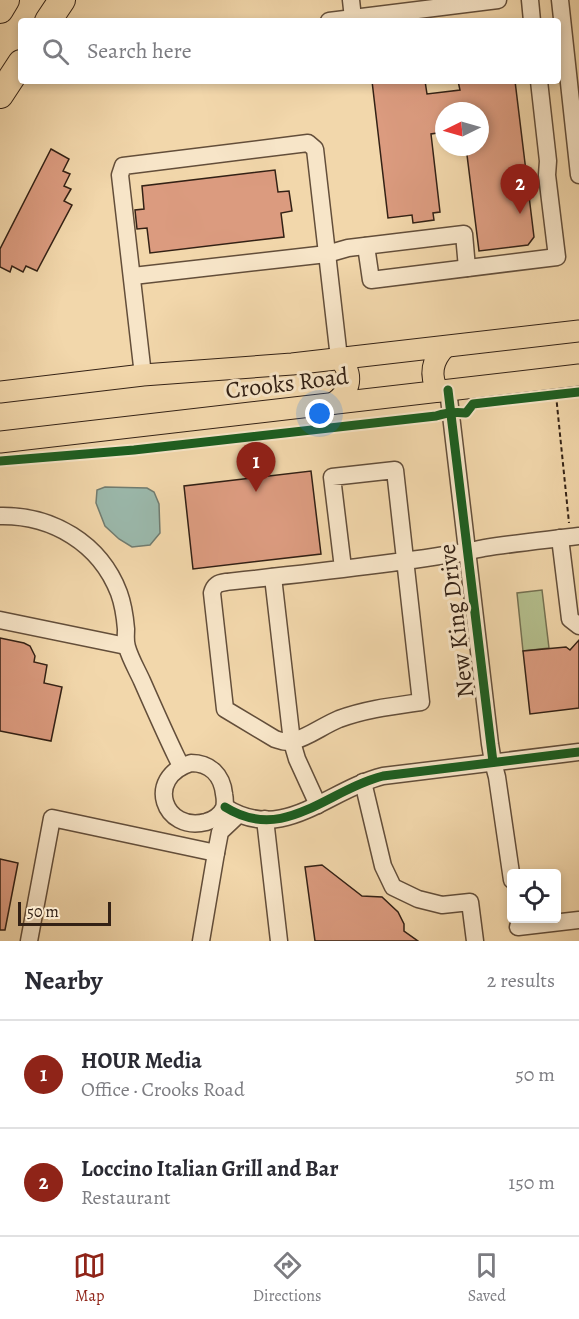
<!DOCTYPE html>
<meta charset="utf-8">
<style>
body{margin:0;font-family:Alegreya,serif;background:#f2f2f3;color:#2b2b33}
.controls{position:absolute;right:18px;bottom:18px;display:grid;overflow:hidden;border-radius:6px;box-shadow:0 3px 9px #0003}
.controls button{width:54px;height:54px;display:grid;place-items:center;padding:0;border:0;border-bottom:2px solid #e1e1e2;background:#fff;color:#2b2b33;font:30px sans-serif}
.compass{position:absolute;left:435px;top:102px;width:54px;height:54px;border-radius:50%;background:#fff;box-shadow:0 3px 9px #0003;rotate:265deg}
.scale{position:absolute;left:18px;bottom:15px;width:93px;box-sizing:border-box;padding-left:6px;border:3px solid #332115;border-top:0;font-size:16px;line-height:21px;white-space:nowrap;color:#332115;-webkit-text-stroke:4px #f7e5c8;paint-order:stroke}
.you{position:absolute;left:320px;top:414px;width:21px;height:21px;margin:-15px;border:4px solid #fff;border-radius:50%;background:#1a73e8;box-shadow:0 0 0 9px #1a73e833}
.badge{display:grid;place-items:center;width:39px;height:39px;border-radius:50%;background:#8f2418;color:#fff;font-size:20px;font-weight:700}
.pin{position:absolute;translate:-50% -50px;filter:drop-shadow(0 2px 3px #0008)}
.pin::after{content:'';position:absolute;top:32px;width:21px;height:18px;background:inherit;clip-path:polygon(0 0,100% 0,50% 100%)}
.list{margin:0;padding:0;list-style:none}
h2{display:flex;justify-content:space-between;align-items:center;height:78px;margin:0;padding:0 24px;font-size:26px}
h2 small{font-size:20px;font-weight:400;color:#7c7c81}
.list li{display:grid;grid-template-columns:39px 1fr auto;gap:18px;align-items:center;box-sizing:border-box;height:108px;padding:0 24px;border-top:2px solid #e1e1e2}
.list b{display:block;font-size:22px;white-space:nowrap}
.list p{margin:0;font-size:20px;white-space:nowrap;color:#7c7c81}
.list em{font-size:20px;font-style:normal;color:#7c7c81}
.icon{flex:none;width:33px;height:33px;fill:none;stroke:currentColor;stroke-width:2;stroke-linecap:round;stroke-linejoin:round}
.map{position:relative;flex:none;width:579px;height:941px;overflow:hidden}
.search{position:absolute;background:#fff;box-shadow:0 3px 9px #0003;left:18px;right:18px;top:18px;height:66px;display:flex;align-items:center;gap:15px;box-sizing:border-box;padding:0 21px;border-radius:6px;color:#7c7c81;font-size:22px}
.sheet{height:294px;background:#fff}
nav{display:flex;justify-content:space-around;align-items:center;box-sizing:border-box;height:84px;border-top:2px solid #e1e1e2;background:#fff;font-size:16px;color:#7c7c81}
nav a{display:grid;justify-items:center;gap:3px}
nav .on{color:#8f2418}
.map>svg:first-child{display:block}
</style>
<div class="map">
<svg width="579" height="941" viewBox="0 0 579 941">
<rect width="100%" height="100%" fill="#f2d7ab"/>
<filter id="stains"><feTurbulence type="fractalNoise" baseFrequency=".00333" numOctaves="4"/><feColorMatrix values="0 0 0 0 .2 0 0 0 0 .09 0 0 0 0 .02 0 0 0 .5 -.17"/></filter>
<radialGradient id="worn" r=".72"><stop offset=".6" stop-color="#630" stop-opacity="0"/><stop offset="1" stop-color="#630" stop-opacity=".3"/></radialGradient>
<polygon fill="#b4bf8d" stroke="#747051" stroke-width="1.5" points="542,590 549,648 523,651 517,593"/>
<polygon fill="#9bb9ac" stroke="#717c70" stroke-width="1.5" points="105,487 147,488 154,492 159,504 160,533 150,545 132,547 119,539 105,526 96,503 97,490"/>
<g fill="#db9b7f" stroke="#332115" stroke-width="1.5">
<polygon points="372,81 425,81 427,94 460,90 458,81 515,81 534,237 528,245 479,251 466,147 480,147 480,111 444,111 444,132 431,134 440,212 433,213 434,220 413,223 412,215 388,218"/>
<polygon points="51,149 69,159 63,171 70,174 64,186 71,189 64,201 72,205 37,271 26,266 23,272 12,266 10,272 0,267 0,249"/>
<polygon points="275,170 278,192 289,191 292,211 281,213 284,237 150,253 147,228 137,229 135,210 144,209 142,186"/>
<polygon points="311,471 321,554 193,569 184,486"/>
<polygon points="0,638 24,643 30,646 35,656 34,662 47,665 44,683 62,687 51,741 0,731"/>
<polygon points="579,640 579,708 530,714 523,651 566,647 570,650"/>
<polygon points="0,859 18,863 5,930 0,930"/>
<polygon points="322,865 362,896 382,897 398,912 404,924 404,931 418,941 315,941 305,867"/>
</g>
<g fill="none" stroke-linecap="round" stroke-linejoin="round">
<g stroke="#634e3a" stroke-width="19">
<g id="minor">
<polyline points="351,0 353,18"/>
<polyline points="530,0 532,21"/>
<polyline points="560,0 579,175"/>
<polyline points="329,21 498,0"/>
<polyline points="366,246 371,280 557,257 547,175 548,161 539,81"/>
<polyline points="133,276 327,254 348,248 464,234 467,268"/>
<polyline points="143,375 120,175 123,166 308,143 315,149 339,358"/>
<polyline points="448,390 490,744 493,762 497,777 512,880"/>
<path d="M0,516C52,515 100,543 119,593C123,604 125,617 126,629C126,635 125,641 127,647C130,658 137,670 142,681C153,706 164,731 176,756L181,766"/>
<polyline points="560,538 570,619 579,626"/>
<path d="M343,568L332,477L395,470L421,702C393,706 366,709 339,719C324,725 307,738 293,741C287,743 281,741 275,739L225,709L212,593C214,585 218,583 226,582C301,574 377,566 452,554C463,553 473,550 484,548C515,543 547,540 579,536"/>
<polyline points="273,577 292,742 297,759 318,805"/>
<polyline points="0,620 126,646"/>
<path d="M191,763C210,763 222,775 224,794C225,799 225,804 224,808C220,816 213,820 206,822C164,833 144,778 191,763Z"/>
<polyline points="363,782 383,866 393,887 418,899 442,905 470,902 475,941"/>
<path d="M225,807C284,844 327,790 383,776L579,752"/>
<polyline points="265,819 279,941"/>
<polyline points="518,927 579,920"/>
<polyline points="29,941 52,818 216,853 220,832 238,815"/>
<polyline points="201,941 216,853"/>
</g>
</g>
<g stroke="#332115" stroke-width="23">
<g id="major">
<path d="M438,391C429,375 432,360 445,347"/>
<polyline points="0,392 143,375 292,364 579,331"/>
<path d="M334,403C351,391 354,374 339,358"/>
<polyline points="0,442 579,375"/>
</g>
</g>
<g stroke="#332115" stroke-width="28">
<g id="highway">
<polyline points="0,10 6,0"/>
<polyline points="48,21 62,0"/>
<polyline points="0,95 21,63"/>
</g>
</g>
<polyline stroke="#332115" stroke-width="2" stroke-dasharray="4.5 3" stroke-linecap="butt" points="556,395 569,523"/>
<use href="#minor" stroke="#f7e5c8" stroke-width="16"/>
<use href="#major" stroke="#f2d7ab" stroke-width="21"/>
<use href="#highway" stroke="#f2d7ab" stroke-width="26"/>
<g stroke="#f7e5c8" stroke-width="13">
<g id="cycleway">
<polyline points="448,390 493,762"/>
<path d="M0,461L134,450L436,416C445,413 457,412 466,413L473,404L579,392"/>
<path d="M225,807C284,844 327,790 383,776L579,752"/>
</g>
</g>
<use href="#cycleway" stroke="#1b5e20" stroke-width="9"/>
</g>
<g text-anchor="middle" dominant-baseline="central" stroke-width="6" stroke-linejoin="round" paint-order="stroke">
<g font-size="24" fill="#332115" stroke="#f7e5c8">
<text transform="translate(287 383) rotate(-7)">Crooks Road</text>
<text transform="translate(456 621) rotate(-97)">New King Drive</text>
</g>
</g>
<rect width="100%" height="100%" filter="url(#stains)"/>
<rect width="100%" height="100%" fill="url(#worn)"/>
</svg>
<div class="controls">
<button><svg class="icon" aria-label="locate" viewBox="0 0 24 24"><circle cx="12" cy="12" r="6"/><path d="M12 2v4M12 18v4M2 12h4M18 12h4"/></svg></button>
</div>
<svg class="compass" viewBox="-18 -18 36 36"><path d="M0-13l5 13h-10z" fill="#e53935"/><path d="M0 13l5-13h-10z" fill="#7c7c81"/></svg>
<div class="scale">50 m</div>
<div class="you"></div>
<div class="pin badge" style="left:256px;top:492px">1</div>
<div class="pin badge" style="left:520px;top:214px">2</div>
<div class="search"><svg class="icon" aria-label="search" viewBox="0 0 24 24"><circle cx="10" cy="10" r="6"/><path d="M15 15l6 6"/></svg>Search here</div>
</div>
<section class="sheet">
<h2>Nearby<small>2 results</small></h2>
<ul class="list">
<li><span class="badge">1</span><div><b>HOUR Media</b><p>Office · Crooks Road</p></div><em>50 m</em></li>
<li><span class="badge">2</span><div><b>Loccino Italian Grill and Bar</b><p>Restaurant</p></div><em>150 m</em></li>
</ul>
</section>
<nav>
<a class="on"><svg class="icon" aria-label="map" viewBox="0 0 24 24"><path d="M3 6l6-2 6 2 6-2v14l-6 2-6-2-6 2zM9 4v14M15 6v14"/></svg>Map</a>
<a><svg class="icon" aria-label="directions" viewBox="0 0 24 24"><path d="M12 3l9 9-9 9-9-9zM9 14v-3h6M13 9l2 2-2 2"/></svg>Directions</a>
<a><svg class="icon" aria-label="saved" viewBox="0 0 24 24"><path d="M7 4h10v16l-5-4-5 4z"/></svg>Saved</a>
</nav>
